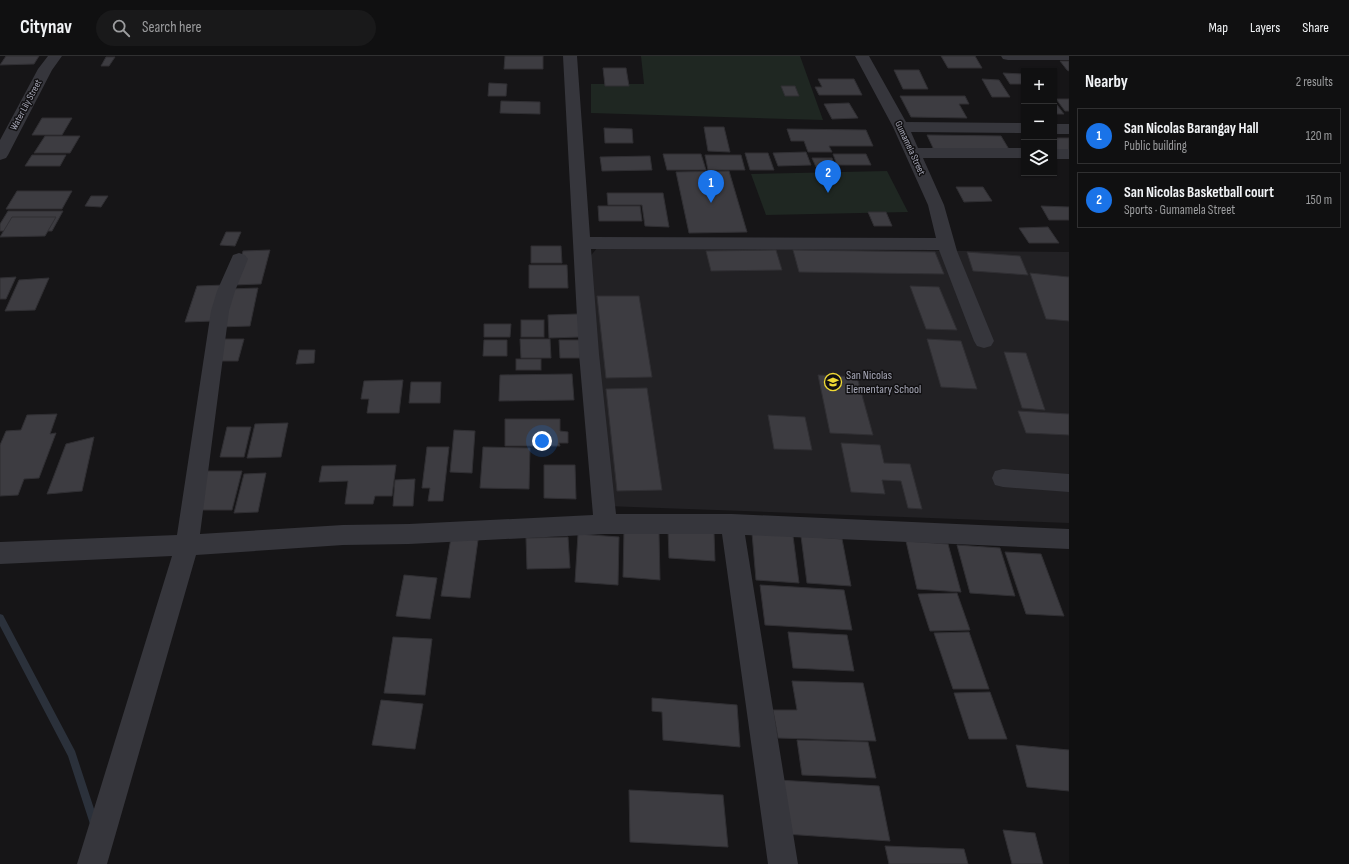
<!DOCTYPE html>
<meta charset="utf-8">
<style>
body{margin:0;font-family:"Sofia Sans Condensed",sans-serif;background:#19191a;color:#f1f3f6}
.controls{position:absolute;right:12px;top:12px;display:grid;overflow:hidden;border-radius:0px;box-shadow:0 1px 3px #0004}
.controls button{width:36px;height:36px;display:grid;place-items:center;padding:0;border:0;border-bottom:1px solid #303031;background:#101011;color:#f1f3f6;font:20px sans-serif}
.you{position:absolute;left:542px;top:385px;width:14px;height:14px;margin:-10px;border:3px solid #fff;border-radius:50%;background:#1a73e8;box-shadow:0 0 0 6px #1a73e833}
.badge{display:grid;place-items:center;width:26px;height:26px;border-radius:50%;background:#1a73e8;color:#fff;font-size:13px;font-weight:700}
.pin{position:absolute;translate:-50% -33px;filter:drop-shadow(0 1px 2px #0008)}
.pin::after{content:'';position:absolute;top:21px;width:14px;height:12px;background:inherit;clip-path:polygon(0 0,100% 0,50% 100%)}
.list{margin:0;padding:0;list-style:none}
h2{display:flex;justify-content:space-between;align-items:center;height:52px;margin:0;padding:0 16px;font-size:17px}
h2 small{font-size:13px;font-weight:400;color:#9c9d9f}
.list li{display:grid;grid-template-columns:26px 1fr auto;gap:12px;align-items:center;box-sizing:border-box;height:56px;margin:0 8px 8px;padding:0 8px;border:1px solid #303031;border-radius:0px}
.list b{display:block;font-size:15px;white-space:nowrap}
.list p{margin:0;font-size:13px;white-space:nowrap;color:#9c9d9f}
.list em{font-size:13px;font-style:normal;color:#9c9d9f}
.icon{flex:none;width:22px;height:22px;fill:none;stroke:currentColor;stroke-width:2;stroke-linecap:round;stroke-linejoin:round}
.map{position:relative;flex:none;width:1069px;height:808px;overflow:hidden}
header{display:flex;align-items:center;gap:24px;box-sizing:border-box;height:56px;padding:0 20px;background:#101011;border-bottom:1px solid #303031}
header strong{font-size:19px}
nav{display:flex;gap:22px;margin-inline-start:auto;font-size:14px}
.search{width:280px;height:36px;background:#19191a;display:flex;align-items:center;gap:10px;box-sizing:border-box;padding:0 14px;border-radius:22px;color:#9c9d9f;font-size:15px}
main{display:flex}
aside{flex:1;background:#101011}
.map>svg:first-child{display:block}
</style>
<header>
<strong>Citynav</strong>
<div class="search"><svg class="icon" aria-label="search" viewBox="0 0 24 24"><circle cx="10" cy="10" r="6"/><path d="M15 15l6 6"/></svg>Search here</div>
<nav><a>Map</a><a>Layers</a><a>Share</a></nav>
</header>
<main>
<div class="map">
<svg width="1069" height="808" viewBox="0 0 1069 808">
<rect width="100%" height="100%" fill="#161517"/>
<polygon fill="#222124" points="598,191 1069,196 1069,467 606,450 588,203"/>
<g fill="#1f2722">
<polygon points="641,0 800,0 823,64 591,57 591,28 644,28"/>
<polygon points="887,115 908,156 766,159 751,118"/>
</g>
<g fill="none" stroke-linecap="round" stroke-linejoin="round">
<polygon fill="#2b313b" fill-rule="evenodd" points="0,558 3,559 75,695 99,768 97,771 94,773 91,771 68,700 0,570"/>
</g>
<g fill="#3d3c41" stroke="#302f33">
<polygon points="6,0 39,0 34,8 0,9"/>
<polygon points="505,0 543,0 543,13 504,13"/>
<polygon points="941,0 975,0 982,12 948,12"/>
<polygon points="106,1 115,1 109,10 101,10"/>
<polygon points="1060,5 1069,5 1069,15 1067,14"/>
<polygon points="603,12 626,12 629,30 605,30"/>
<polygon points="894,14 919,14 928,33 903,33"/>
<polygon points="1003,17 1023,18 1024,28 1010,28"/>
<polygon points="818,23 854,23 862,39 819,39 815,31 822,31"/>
<polygon points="982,23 999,24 1010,41 992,41"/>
<polygon points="489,27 507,28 506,40 488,40"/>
<polygon points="781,30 795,30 799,40 785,40"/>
<polygon points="900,40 965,40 969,48 959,48 967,62 911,61"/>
<polygon points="1056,43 1069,43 1069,55 1065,55"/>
<polygon points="501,45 540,46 540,58 500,57"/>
<polygon points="1054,45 1064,58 1054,58"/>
<polygon points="849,47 858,62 832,63 824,48"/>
<polygon points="42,62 72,62 62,79 32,79"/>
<polygon points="704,71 724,71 730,96 708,95"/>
<polygon points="604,72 632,73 633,87 605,87"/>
<polygon points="787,73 866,74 873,90 829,90 832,96 808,96 804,85 791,85"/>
<polygon points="927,79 1001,80 1010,95 934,94"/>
<polygon points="45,80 80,80 70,97 34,97"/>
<polygon points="1054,82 1069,82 1069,97 1054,96"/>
<polygon points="806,96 811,109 778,110 773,97"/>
<polygon points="745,97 768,97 774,114 750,114"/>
<polygon points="663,98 701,98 706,114 667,114"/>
<polygon points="833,98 866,98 871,109 837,109"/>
<polygon points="32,99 66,99 60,110 25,110"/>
<polygon points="705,99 741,99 745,114 708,114"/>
<polygon points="650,100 652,114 602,115 600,101"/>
<polygon points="812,102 832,102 835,110 816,111"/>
<polygon points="729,115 747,176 689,177 676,116"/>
<polygon points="956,131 983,131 992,145 964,146"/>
<polygon points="17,135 72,135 62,153 6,153"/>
<polygon points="607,137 663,137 669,171 645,170 642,149 608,149"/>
<polygon points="91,140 108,140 101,151 85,150"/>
<polygon points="598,150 640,150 642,165 599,165"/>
<polygon points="1041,150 1069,151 1069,164 1049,164"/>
<polygon points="8,155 63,155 52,175 0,175 0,168"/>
<polygon points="868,156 886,156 892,170 874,170"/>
<polygon points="12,161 56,161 45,180 0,181"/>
<polygon points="1048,171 1059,187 1029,187 1019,172"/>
<polygon points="226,176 241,176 235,190 220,189"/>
<polygon points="531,190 561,190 562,207 531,207"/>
<polygon points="270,194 261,228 234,229 243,195"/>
<polygon points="776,194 782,214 711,215 706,195"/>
<polygon points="793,194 935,196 944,218 799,216"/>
<polygon points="967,196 1020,200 1028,219 973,215"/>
<polygon points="529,209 567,209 568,232 529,232"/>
<polygon points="1030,217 1069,221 1069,265 1046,263"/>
<polygon points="16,221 6,243 0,243 0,222"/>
<polygon points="49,222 35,254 5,255 19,224"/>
<polygon points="225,229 214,265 185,266 197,230"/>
<polygon points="910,230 939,231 957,274 926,273"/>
<polygon points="258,232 250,270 219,271 228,233"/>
<polygon points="597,240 639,240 652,321 606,322"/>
<polygon points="578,258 580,281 549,282 548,259"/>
<rect x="521" y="264" width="23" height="17"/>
<polygon points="484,268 511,268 510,281 484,281"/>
<polygon points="223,283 244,283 238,305 216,305"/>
<polygon points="520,283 550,283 551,302 521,302"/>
<polygon points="927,283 961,285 977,333 941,331"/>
<polygon points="484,284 507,284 507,300 483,300"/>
<polygon points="559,284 580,284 580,302 560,302"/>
<polygon points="299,294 315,294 314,307 296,308"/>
<polygon points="1004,296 1026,297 1045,354 1022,352"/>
<rect x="516" y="303" width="25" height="11"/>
<polygon points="572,318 574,344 499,345 500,319"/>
<polygon points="818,319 857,321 873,379 830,377"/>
<polygon points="403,324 399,357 367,357 369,343 361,343 364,325"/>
<polygon points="411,326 441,326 440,347 409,347"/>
<polygon points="647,332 662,434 617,435 606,333"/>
<polygon points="1018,355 1069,358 1069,379 1026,377"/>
<polygon points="57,358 50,378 56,377 39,422 24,423 18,439 0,440 0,389 6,375 21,374 27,359"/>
<polygon points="768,359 805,361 812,394 774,393"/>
<polygon points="505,363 560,363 560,375 568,376 568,387 559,387 560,390 505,390"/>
<polygon points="288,367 281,401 247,402 255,368"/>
<polygon points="227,371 251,371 244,401 220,401"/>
<polygon points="454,374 475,375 472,417 450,416"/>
<polygon points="94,381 82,435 47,438 66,388"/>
<polygon points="841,387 880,389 884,407 910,408 922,453 908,452 901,425 882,424 885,438 851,436"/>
<polygon points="427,391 449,391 443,445 428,445 430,432 422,432"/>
<polygon points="483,391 530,392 529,433 480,432"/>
<polygon points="396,409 392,440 375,440 373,448 345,448 348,425 319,426 322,410"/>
<polygon points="544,409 575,409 576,443 544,442"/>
<polygon points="207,415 242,415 232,454 196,454"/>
<polygon points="266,417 258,456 234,457 244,418"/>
<polygon points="415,423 413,450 393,450 395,424"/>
<polygon points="668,473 714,477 715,505 669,502"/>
<polygon points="624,474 659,477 660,524 623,521"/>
<polygon points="752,477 793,480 799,527 756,524"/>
<polygon points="578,478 619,481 618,529 575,526"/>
<polygon points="801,480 842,483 851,530 807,527"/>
<polygon points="568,481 570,512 527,513 526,482"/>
<polygon points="451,482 478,484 470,542 441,540"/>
<polygon points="906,485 948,488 961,536 917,533"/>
<polygon points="957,489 1000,492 1015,540 970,537"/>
<polygon points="1005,496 1041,498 1064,560 1026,558"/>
<polygon points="404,519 437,522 430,563 396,560"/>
<polygon points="760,529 844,534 852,574 765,569"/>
<polygon points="957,537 970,574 930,575 918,538"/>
<polygon points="788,576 847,579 854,615 793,612"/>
<polygon points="969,576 989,633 953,633 934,577"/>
<polygon points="393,581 432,583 425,639 384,637"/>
<polygon points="792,625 863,627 876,685 778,682 773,654 797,654"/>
<polygon points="990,636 1007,683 969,683 954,637"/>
<polygon points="652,642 737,649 740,691 663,684 662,656 652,655"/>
<polygon points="381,644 423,648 415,693 372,689"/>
<polygon points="797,684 868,686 876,722 802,719"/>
<polygon points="1016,689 1069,694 1069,735 1027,731"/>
<polygon points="778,724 879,730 890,785 785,778"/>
<polygon points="629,734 723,739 728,791 630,786"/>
<polygon points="1003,774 1035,777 1043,808 1012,808"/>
<polygon points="885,790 964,793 968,808 889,808"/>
</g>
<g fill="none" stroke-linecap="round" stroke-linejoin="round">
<g fill="#36363c" fill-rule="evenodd">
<polygon points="48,0 62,0 52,14 8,99 6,102 0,104 0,84 38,13"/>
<polygon points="563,0 577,0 590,181 936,182 928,149 893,71 855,0 869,0 906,66 1024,67 1024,77 911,76 918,92 1024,92 1024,102 923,102 944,149 957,195 994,285 991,290 984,292 977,290 974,285 939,194 591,193 599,298 616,458 732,458 1069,473 1069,493 745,479 798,808 768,808 722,478 605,478 409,488 343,489 196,499 107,808 77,808 172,500 0,508 0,486 177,479 211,255 217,235 233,199 239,197 245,199 248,203 235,235 229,255 200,478 343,469 409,468 593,459 579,298"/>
<polygon points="1001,0 1069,0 1069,4 1008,4 1003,3"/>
<rect x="1054" y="68" width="15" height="10"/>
<rect x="1054" y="93" width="15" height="10"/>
<polygon points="1003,413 1069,418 1069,436 1003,431 995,429 992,422 995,415"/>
</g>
</g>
<defs>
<g id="school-ring" transform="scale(0.9)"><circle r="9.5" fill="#111012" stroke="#f0da34" stroke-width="1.5"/><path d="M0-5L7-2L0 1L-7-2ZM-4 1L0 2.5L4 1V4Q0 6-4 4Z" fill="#f0da34"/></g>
</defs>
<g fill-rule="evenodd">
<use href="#school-ring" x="833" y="326"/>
</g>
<g text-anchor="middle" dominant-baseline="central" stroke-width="3" stroke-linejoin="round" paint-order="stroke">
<g font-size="10" fill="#a7a8b7" stroke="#111012">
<text transform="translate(26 49) rotate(-62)">Water Lily Street</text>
<text transform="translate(910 92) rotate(65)">Gumamela Street</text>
</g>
<g font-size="12" fill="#a7a8b7" stroke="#111012" text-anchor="start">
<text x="846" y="319">San Nicolas<tspan x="846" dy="14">Elementary School</tspan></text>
</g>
</g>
</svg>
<div class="controls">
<button>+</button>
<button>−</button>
<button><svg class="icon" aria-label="layers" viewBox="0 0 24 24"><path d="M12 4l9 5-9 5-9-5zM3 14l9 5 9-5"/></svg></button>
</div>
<div class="you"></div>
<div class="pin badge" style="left:711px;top:147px">1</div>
<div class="pin badge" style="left:828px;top:137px">2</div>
</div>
<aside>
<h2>Nearby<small>2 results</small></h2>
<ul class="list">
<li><span class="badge">1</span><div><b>San Nicolas Barangay Hall</b><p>Public building</p></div><em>120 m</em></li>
<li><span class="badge">2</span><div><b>San Nicolas Basketball court</b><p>Sports · Gumamela Street</p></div><em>150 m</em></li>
</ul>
</aside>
</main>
